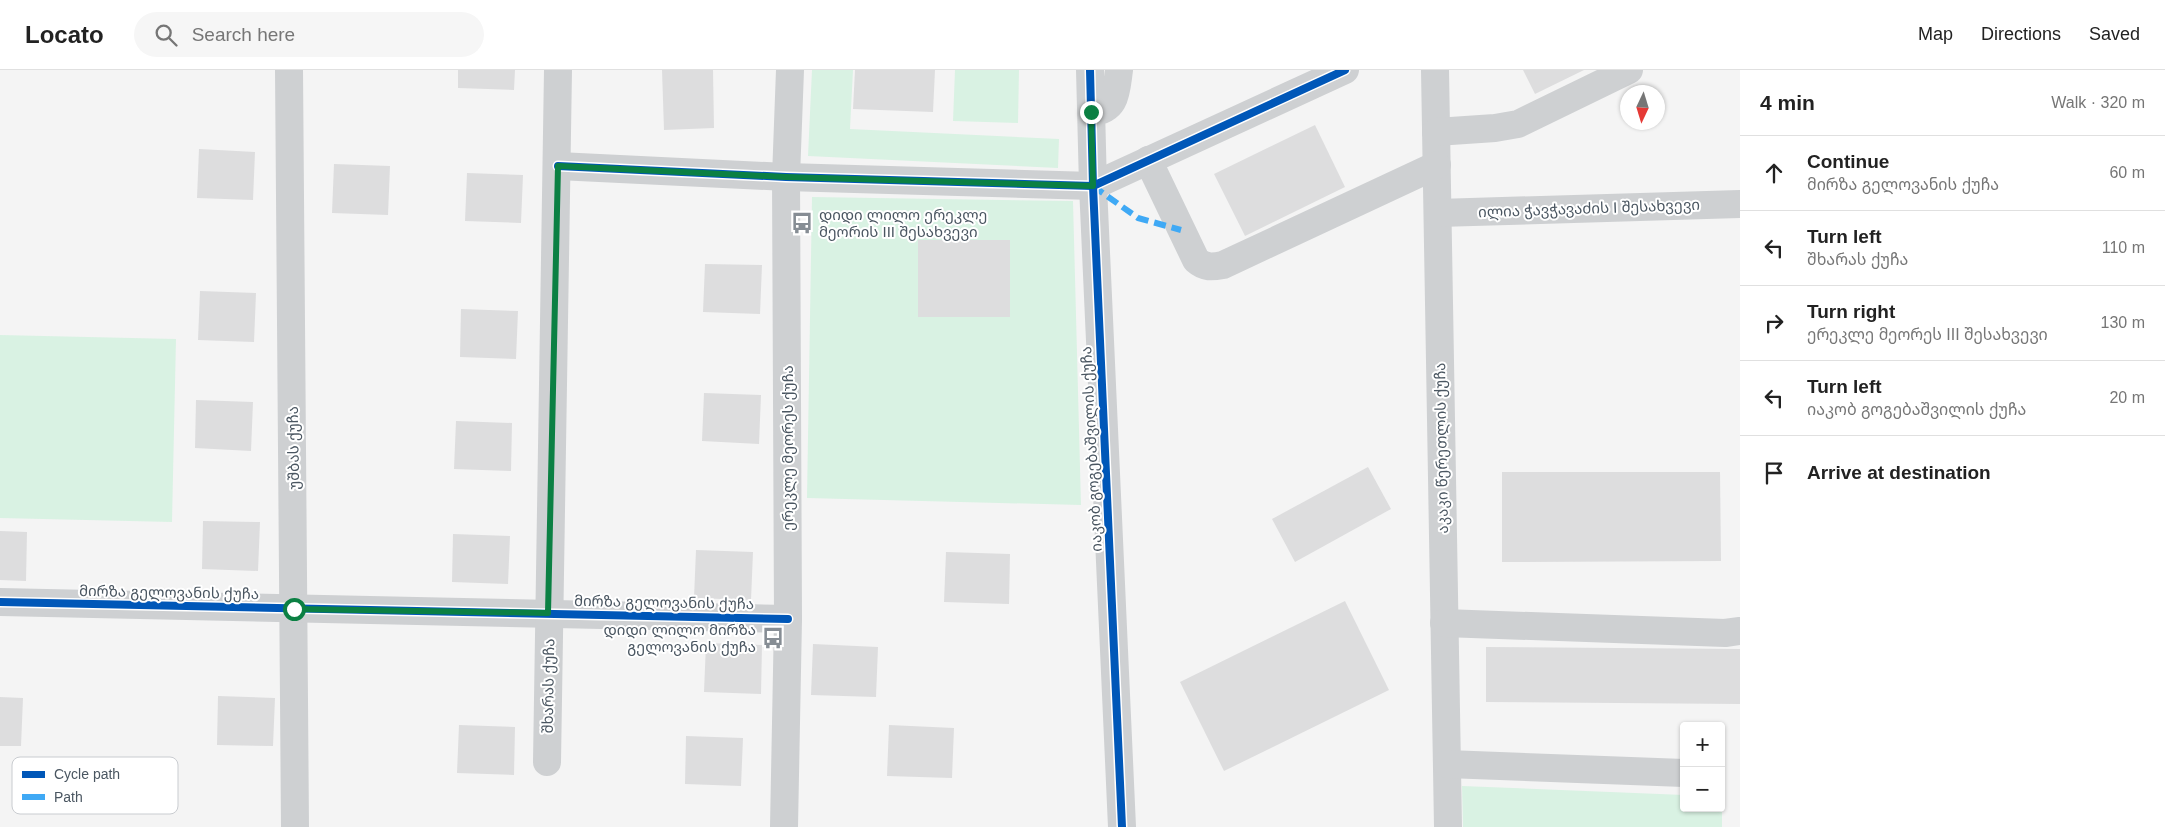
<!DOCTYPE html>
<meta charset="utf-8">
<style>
body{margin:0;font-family:Arial,"Noto Sans Georgian",sans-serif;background:#f6f6f6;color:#222}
.controls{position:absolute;right:15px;bottom:15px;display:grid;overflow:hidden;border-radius:5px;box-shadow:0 1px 4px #0004}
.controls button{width:45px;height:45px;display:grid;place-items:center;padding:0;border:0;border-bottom:1px solid #e0e0e0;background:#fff;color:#222;font:25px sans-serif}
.compass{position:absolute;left:1620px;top:15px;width:45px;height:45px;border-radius:50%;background:#fff;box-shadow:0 1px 4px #0004;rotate:184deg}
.stop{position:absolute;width:15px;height:15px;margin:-11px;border:4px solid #0b8043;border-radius:50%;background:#fff}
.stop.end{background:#0b8043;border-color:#fff;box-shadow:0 1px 5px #0008}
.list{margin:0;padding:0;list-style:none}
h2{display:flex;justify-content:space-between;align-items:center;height:65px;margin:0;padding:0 20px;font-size:21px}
h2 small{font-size:16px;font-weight:400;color:#767676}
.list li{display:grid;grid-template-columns:32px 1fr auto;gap:15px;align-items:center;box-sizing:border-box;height:75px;padding:0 20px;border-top:1px solid #e0e0e0}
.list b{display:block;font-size:19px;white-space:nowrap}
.list p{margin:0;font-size:16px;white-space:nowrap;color:#767676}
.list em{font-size:16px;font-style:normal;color:#767676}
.icon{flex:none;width:28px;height:28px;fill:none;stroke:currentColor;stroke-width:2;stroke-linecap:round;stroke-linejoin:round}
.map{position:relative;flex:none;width:1740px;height:757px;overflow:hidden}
header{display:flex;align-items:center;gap:30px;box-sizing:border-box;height:70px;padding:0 25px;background:#fff;border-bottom:1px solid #e0e0e0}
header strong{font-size:24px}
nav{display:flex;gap:28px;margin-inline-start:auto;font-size:18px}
.search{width:350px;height:45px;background:#f6f6f6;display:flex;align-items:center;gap:12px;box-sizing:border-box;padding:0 18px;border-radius:28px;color:#767676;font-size:19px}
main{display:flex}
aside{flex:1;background:#fff}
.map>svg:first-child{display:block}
</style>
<header>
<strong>Locato</strong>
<div class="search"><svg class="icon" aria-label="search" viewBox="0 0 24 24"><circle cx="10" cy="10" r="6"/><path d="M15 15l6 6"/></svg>Search here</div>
<nav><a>Map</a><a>Directions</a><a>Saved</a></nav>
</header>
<main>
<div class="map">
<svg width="1740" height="757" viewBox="0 0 1740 757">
<rect width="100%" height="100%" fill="#f4f4f4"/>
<g fill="#d9f2e3">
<polygon points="812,0 853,0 850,59 1059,69 1058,98 808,86"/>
<polygon points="955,0 1019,0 1018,53 953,51"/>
<polygon points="812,127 1073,131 1081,435 807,428"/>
<polygon points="0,265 176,269 172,452 0,448"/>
<polygon points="1462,716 1684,725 1684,738 1721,738 1722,726 1722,757 1463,757"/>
</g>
<g fill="#ddddde">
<polygon points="458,0 515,0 514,20 458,18"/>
<polygon points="662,0 713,0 714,58 664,60"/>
<polygon points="855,0 935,0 933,42 853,39"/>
<polygon points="1523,0 1584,0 1535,24"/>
<polygon points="1315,55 1345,117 1245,166 1214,104"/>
<polygon points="199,79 255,82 253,130 197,128"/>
<polygon points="334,94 390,96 388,145 332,143"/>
<polygon points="467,103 523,105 521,153 465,151"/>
<rect x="918" y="170" width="92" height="77"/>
<polygon points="705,194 762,195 760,244 703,242"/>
<polygon points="200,221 256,223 254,272 198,270"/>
<polygon points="461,239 518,241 516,289 460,287"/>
<polygon points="704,323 761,325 759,374 702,371"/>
<polygon points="196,330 253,332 251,381 195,378"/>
<polygon points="456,351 512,353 511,401 454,399"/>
<polygon points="1368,397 1391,439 1295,492 1272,449"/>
<polygon points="1502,402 1720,402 1721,491 1502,492"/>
<polygon points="203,451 260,452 258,501 202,499"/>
<polygon points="0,461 27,462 26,511 0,510"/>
<polygon points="453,464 510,466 508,514 452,512"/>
<polygon points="696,480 753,482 751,530 694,528"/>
<polygon points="946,482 1010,484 1009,534 944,532"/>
<polygon points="1345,531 1389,620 1224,701 1180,612"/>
<polygon points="706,573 762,575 761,624 704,622"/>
<polygon points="813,574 878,577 876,627 811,625"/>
<polygon points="1486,577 1740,579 1740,634 1486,632"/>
<polygon points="218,626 275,628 273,676 217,675"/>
<polygon points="0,627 23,628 21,676 0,676"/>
<polygon points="459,655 515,657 514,705 457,703"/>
<polygon points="889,655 954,658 952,708 887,706"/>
<polygon points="686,666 743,668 741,716 685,714"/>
</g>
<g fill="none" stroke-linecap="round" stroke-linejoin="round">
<g stroke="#ced0d2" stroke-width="28">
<polyline points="289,0 295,757"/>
<polyline points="1090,0 1093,116 1122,757"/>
<polyline points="1435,0 1448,757"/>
<path d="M1091,42C1117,41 1116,21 1119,0"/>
<polyline points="1436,62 1495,58 1518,54 1629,0"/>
<path d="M1148,90L1196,190C1205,198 1212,197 1223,195L1437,95"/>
<polyline points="558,96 786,107 1093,116 1345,0"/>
<polyline points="1438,143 1740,134"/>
<polyline points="0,532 788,549"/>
<polyline points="1444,553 1725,563 1740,561"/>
<polyline points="547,692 558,0"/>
<polyline points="1447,694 1684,703"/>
<polyline points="784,757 788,549 786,107 790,0"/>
</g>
<polyline stroke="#3fa9f5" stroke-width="6" stroke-dasharray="12 6" stroke-linecap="butt" points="1093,116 1138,148 1181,160"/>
<g stroke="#fff" stroke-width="11">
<g id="cycleway">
<polyline points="1090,0 1093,116 1122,757"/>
<polyline points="558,96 786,107 1093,116 1345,0"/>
<polyline points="0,532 788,549"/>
</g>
</g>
<use href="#cycleway" stroke="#0057b8" stroke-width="8"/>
</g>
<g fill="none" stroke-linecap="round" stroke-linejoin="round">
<polyline stroke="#0b8043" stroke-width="6" points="294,539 548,543 558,96 786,107 1093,116 1091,42"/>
</g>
<defs>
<g id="bus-bare" transform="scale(1.725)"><path d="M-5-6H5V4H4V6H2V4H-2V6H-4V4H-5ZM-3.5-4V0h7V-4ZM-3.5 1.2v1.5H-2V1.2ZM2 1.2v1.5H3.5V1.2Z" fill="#868d94" stroke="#fff" stroke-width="2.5" paint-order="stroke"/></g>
</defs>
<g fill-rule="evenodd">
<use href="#bus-bare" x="802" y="153"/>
<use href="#bus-bare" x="773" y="568"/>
</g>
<g text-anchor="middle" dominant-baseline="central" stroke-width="4" stroke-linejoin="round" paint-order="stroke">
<g font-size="15" fill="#4a5661" stroke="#fff">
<text transform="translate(1589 138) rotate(-2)">ილია ჭავჭავაძის I შესახვევი</text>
<text transform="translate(293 378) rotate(-91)">უშბას ქუჩა</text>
<text transform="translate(787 378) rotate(-90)">ერეკლე მეორეს ქუჩა</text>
<text transform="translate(1441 378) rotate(-91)">აკაკი წერეთლის ქუჩა</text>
<text transform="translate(1091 379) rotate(-93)">იაკობ გოგებაშვილის ქუჩა</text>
<text transform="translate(169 522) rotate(1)">მირზა გელოვანის ქუჩა</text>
<text transform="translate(664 532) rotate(1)">მირზა გელოვანის ქუჩა</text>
<text transform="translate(548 616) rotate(-89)">შხარას ქუჩა</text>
</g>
<g font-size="15" fill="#4a5661" stroke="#fff" text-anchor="start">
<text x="819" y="144">დიდი ლილო ერეკლე<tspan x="819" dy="17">მეორის III შესახვევი</tspan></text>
<text x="756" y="559" text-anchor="end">დიდი ლილო მირზა<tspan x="756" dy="17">გელოვანის ქუჩა</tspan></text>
</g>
</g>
<rect x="12" y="687" width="166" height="57" rx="8" fill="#fff" stroke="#c9ccd0" stroke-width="1"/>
<rect x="22" y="701" width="23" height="7" fill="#0057b8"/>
<rect x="22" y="724" width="23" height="6" fill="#3fa9f5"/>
<g font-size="14" fill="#4a5661">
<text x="54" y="709">Cycle path</text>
<text x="54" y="732">Path</text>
</g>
</svg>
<div class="controls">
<button>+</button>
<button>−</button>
</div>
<svg class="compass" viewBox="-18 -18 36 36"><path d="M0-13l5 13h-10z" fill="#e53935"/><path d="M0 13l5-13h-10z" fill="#767676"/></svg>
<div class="stop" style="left:294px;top:539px"></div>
<div class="stop end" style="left:1091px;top:42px"></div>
</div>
<aside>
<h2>4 min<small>Walk · 320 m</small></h2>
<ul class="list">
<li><svg class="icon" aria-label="ahead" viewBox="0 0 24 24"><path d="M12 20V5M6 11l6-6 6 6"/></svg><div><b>Continue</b><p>მირზა გელოვანის ქუჩა</p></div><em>60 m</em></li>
<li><svg class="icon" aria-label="left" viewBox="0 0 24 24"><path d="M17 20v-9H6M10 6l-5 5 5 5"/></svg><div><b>Turn left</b><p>შხარას ქუჩა</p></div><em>110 m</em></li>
<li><svg class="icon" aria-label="right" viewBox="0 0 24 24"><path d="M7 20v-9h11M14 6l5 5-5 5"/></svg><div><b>Turn right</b><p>ერეკლე მეორეს III შესახვევი</p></div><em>130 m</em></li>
<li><svg class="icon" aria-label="left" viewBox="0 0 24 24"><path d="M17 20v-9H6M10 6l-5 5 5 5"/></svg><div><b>Turn left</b><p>იაკობ გოგებაშვილის ქუჩა</p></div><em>20 m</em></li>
<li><svg class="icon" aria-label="arrive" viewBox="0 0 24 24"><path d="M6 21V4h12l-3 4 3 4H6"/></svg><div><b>Arrive at destination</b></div></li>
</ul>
</aside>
</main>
